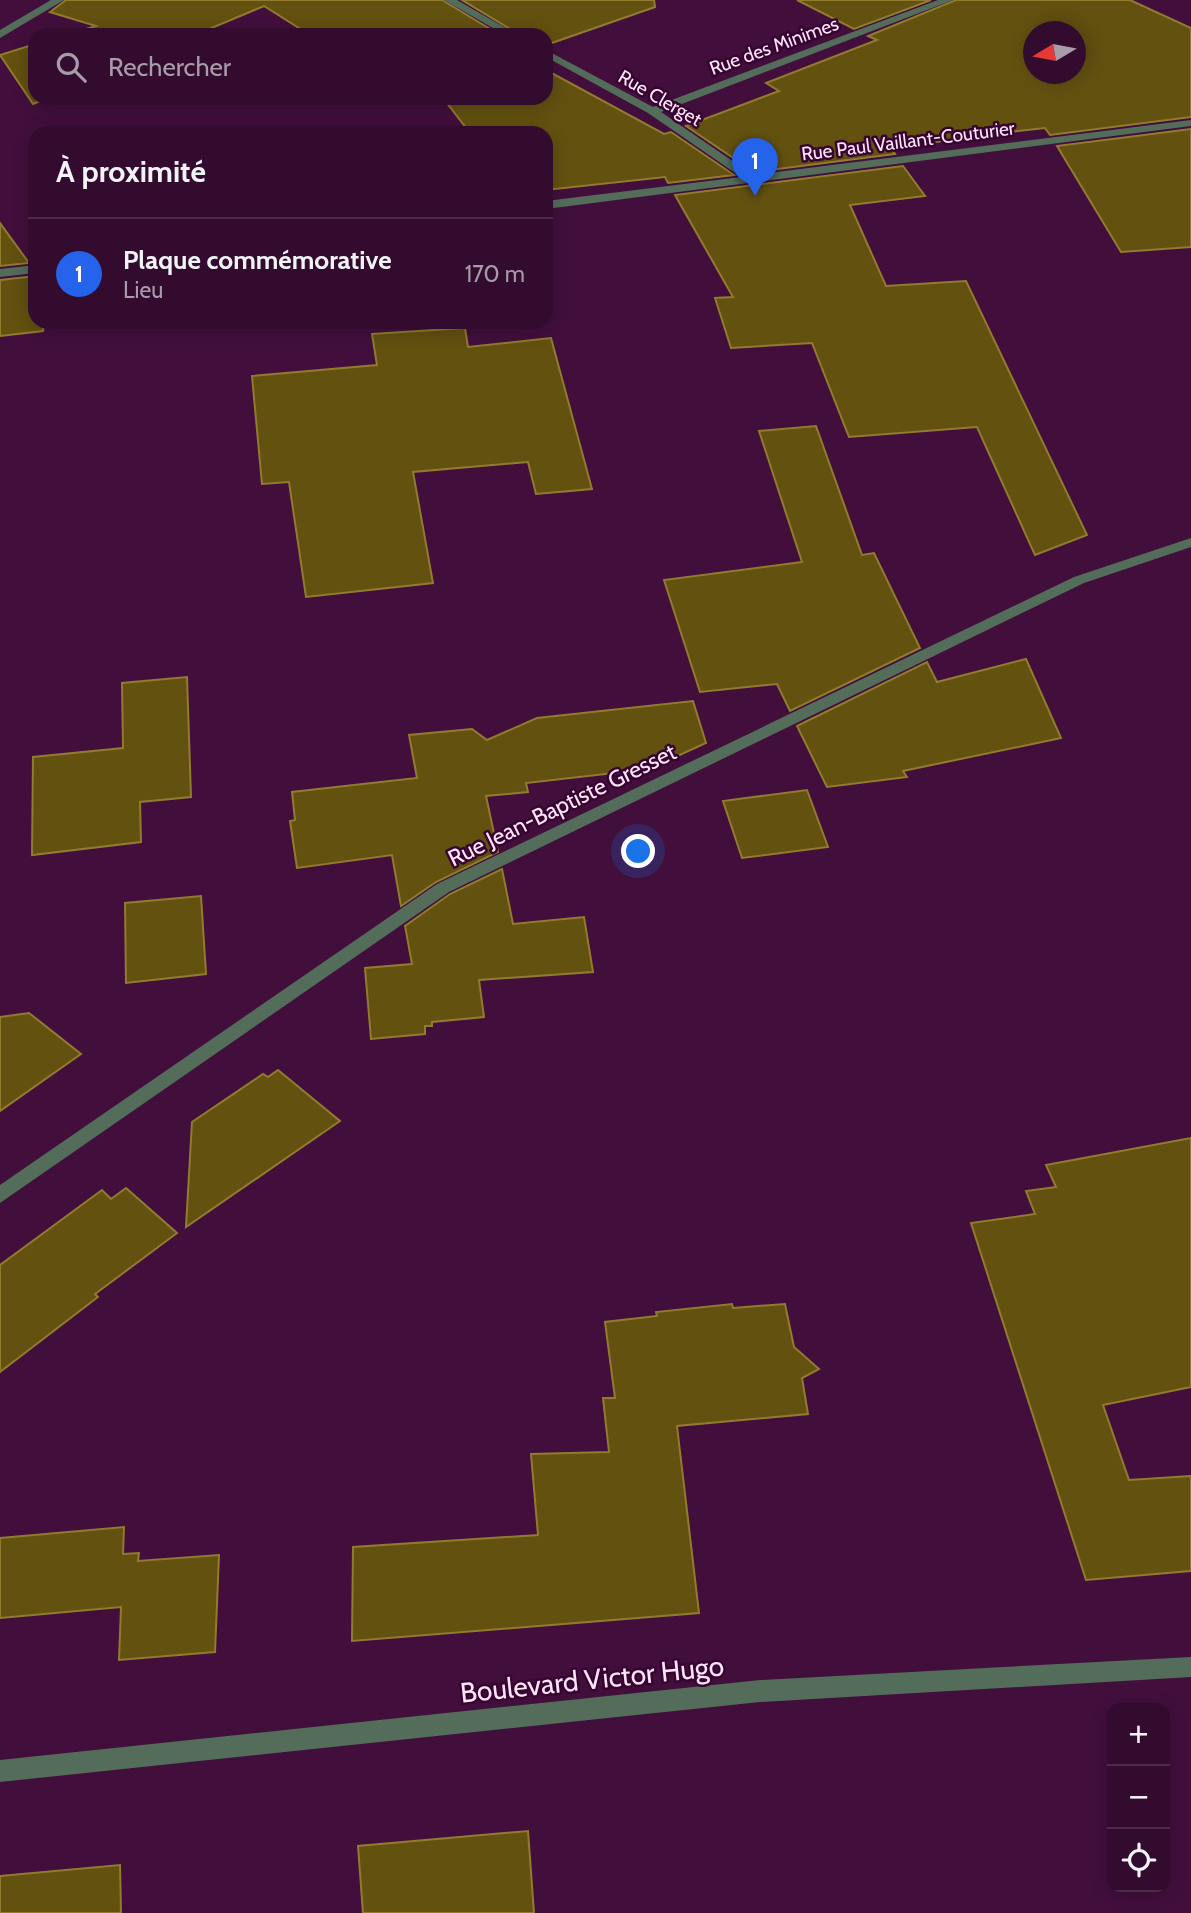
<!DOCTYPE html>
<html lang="fr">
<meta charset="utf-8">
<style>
body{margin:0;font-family:Cabin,sans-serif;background:#3a1436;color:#f1f3f6}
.controls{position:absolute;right:21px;bottom:21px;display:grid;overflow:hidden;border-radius:14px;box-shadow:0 4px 18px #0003}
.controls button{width:63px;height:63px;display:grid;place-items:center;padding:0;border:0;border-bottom:2px solid #4d2b4a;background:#320b2e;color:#f1f3f6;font:35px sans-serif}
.compass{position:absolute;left:1023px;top:21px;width:63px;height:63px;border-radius:50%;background:#320b2e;box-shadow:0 4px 18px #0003;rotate:260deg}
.you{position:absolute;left:639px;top:852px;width:24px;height:24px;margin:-18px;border:5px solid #fff;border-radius:50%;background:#1a73e8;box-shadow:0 0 0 10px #1a73e833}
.badge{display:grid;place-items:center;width:46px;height:46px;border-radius:50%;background:#2563eb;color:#fff;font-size:23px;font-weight:700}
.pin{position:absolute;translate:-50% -58px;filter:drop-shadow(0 2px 4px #0008)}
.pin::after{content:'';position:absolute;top:37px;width:24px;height:21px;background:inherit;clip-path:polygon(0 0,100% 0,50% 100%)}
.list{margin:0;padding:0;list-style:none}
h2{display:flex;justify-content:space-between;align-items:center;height:91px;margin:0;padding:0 28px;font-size:30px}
h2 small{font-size:23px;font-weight:400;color:#a89baa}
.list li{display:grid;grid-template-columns:46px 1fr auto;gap:21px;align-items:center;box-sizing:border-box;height:112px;padding:0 28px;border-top:2px solid #4d2b4a}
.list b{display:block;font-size:26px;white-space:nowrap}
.list p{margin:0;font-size:23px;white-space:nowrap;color:#a89baa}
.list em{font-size:23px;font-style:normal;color:#a89baa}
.icon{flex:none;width:38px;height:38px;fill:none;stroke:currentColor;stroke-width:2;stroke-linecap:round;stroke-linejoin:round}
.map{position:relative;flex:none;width:1191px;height:1913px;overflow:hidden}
.search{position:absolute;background:#320b2e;box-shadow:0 4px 18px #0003;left:28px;top:28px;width:525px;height:77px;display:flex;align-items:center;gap:18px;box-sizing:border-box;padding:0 24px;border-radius:21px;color:#a89baa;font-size:26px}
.panel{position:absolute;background:#320b2e;box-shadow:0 4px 18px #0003;left:28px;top:126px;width:525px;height:203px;border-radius:21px}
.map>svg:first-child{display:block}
</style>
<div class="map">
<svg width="1191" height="1913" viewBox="0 0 1191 1913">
<rect width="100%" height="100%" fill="#420f3d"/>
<g fill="#635110" stroke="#917b2f" stroke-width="2" fill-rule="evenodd">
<polygon points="66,0 442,0 500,35 310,35 264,6 195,35 66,35 96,26 50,12"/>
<polygon points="462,0 654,0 655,7 546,45 546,35 520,35"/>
<polygon points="797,0 931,0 854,29"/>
<path d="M956,0H1130L1191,28V117L1050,135L1045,128L1018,131L891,148L895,154L754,172L686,126L779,91L766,83L877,40L868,36ZM1033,32H1075V74H1033Z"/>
<polygon points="35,44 35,98 47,98 33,104 0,55"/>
<polygon points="546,70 664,134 671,132 734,175 668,183 665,177 546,190 546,133 470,133 443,98 546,98"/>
<polygon points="1191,129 1191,247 1121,252 1057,146"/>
<polygon points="903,166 925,196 850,205 886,286 966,281 1087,535 1035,555 977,427 849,437 812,343 731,348 715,298 733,297 675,195"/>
<polygon points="0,223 29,263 0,266"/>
<polygon points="35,276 35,322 44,322 43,331 0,336 0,280"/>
<polygon points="465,328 468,347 551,338 592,489 536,494 528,462 413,472 433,583 306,597 289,482 262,484 252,376 377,365 372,334"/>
<polygon points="816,426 862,555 874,553 920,648 790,711 777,684 700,692 664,580 802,562 759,431"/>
<polygon points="1026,659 1061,738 903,771 907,777 827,787 797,726 927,662 937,682"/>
<polygon points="187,677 191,797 140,802 141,842 32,855 33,757 123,748 122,683"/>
<polygon points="693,701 706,743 649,769 526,783 528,792 486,796 498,852 436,882 401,906 392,855 297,868 290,821 295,820 292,792 417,778 409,735 472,729 487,740 537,718"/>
<polygon points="807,790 828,847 742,858 723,801"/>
<polygon points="502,869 513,924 584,917 593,972 479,980 484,1017 432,1022 432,1026 425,1026 425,1034 371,1039 365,968 412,964 405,926 450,894"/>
<polygon points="201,896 206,974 126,983 125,903"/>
<polygon points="29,1013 81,1054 0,1111 0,1017"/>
<polygon points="278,1070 340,1121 186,1227 192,1122 263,1074 268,1077"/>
<polygon points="1191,1138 1191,1387 1103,1405 1129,1480 1191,1476 1191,1571 1086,1580 971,1223 1035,1214 1026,1191 1056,1187 1046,1165"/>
<polygon points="126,1188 177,1233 95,1294 98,1297 0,1372 0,1265 102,1190 111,1199"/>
<polygon points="732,1304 733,1308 785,1304 794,1347 819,1369 802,1378 808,1414 677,1426 699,1613 352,1641 353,1547 538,1535 531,1454 609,1452 603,1398 615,1398 605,1322 657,1316 656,1312"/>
<polygon points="124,1527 123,1554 139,1553 138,1561 219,1555 215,1652 119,1660 121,1607 0,1618 0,1538"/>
<polygon points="528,1831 534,1913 363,1913 358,1846"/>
<polygon points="120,1865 121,1913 0,1913 0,1876"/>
</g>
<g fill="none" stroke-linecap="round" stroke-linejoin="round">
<g fill="#536d5a" fill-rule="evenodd">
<polygon points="51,0 64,0 0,38 0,30"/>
<polygon points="444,0 457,0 518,35 505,35"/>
<polygon points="938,0 953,0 661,112 753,175 1191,120 1191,126 546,209 546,201 741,177 648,113 546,57 546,50 653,107"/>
<polygon points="35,265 35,273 0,277 0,269"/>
<polygon points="1191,538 1191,547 1084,583 449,892 0,1203 0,1185 437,884 1074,577"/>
<polygon points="1191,1657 1191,1677 760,1702 0,1782 0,1760 760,1680"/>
</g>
</g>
<g text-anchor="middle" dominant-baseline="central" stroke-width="5" stroke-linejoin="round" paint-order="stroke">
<g font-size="19" fill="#ffe5f9" stroke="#370432">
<text transform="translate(774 46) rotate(-20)">Rue des Minimes</text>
<text transform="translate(660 98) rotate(30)">Rue Clerget</text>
<text transform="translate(908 141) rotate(-7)">Rue Paul Vaillant-Couturier</text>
</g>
<g font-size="23" fill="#ffe5f9" stroke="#370432">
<text transform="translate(562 805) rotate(-26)">Rue Jean-Baptiste Gresset</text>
</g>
<g font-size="28" fill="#ffe5f9" stroke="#370432">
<text transform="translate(592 1679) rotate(-6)">Boulevard Victor Hugo</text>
</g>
</g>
</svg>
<div class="controls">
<button>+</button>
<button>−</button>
<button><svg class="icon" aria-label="locate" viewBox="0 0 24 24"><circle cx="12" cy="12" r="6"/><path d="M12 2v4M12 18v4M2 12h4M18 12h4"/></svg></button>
</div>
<svg class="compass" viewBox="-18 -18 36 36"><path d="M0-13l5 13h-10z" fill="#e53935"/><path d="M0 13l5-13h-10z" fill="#a89baa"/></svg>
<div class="you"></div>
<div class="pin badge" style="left:755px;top:196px">1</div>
<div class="search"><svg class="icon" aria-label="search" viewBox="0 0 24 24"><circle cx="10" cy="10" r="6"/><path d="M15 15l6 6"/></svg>Rechercher</div>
<section class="panel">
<h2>À proximité<small></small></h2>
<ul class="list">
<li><span class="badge">1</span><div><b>Plaque commémorative</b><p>Lieu</p></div><em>170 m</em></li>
</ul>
</section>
</div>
